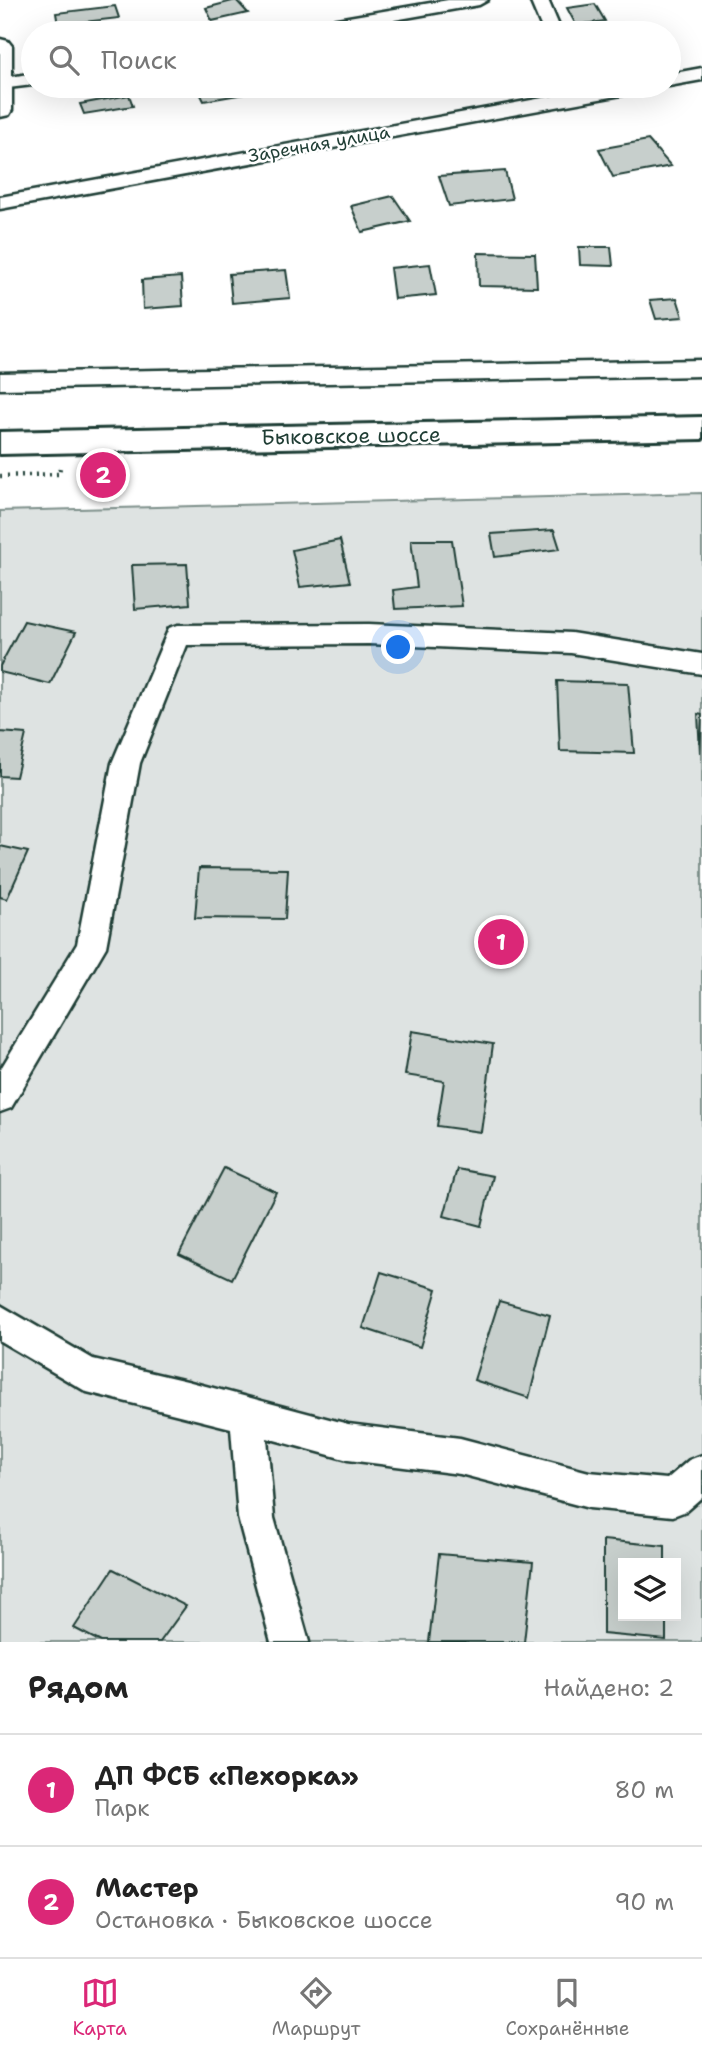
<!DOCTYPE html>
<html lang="ru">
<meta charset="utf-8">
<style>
body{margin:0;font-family:"Shantell Sans",sans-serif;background:#f2f2f2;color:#222}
.controls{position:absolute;right:21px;bottom:21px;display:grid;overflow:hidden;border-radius:0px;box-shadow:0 7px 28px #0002}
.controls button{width:63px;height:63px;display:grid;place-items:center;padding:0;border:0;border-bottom:2px solid #e0e0e0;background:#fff;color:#222;font:35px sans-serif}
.you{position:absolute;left:399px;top:648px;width:24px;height:24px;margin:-18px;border:5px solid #fff;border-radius:50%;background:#1a73e8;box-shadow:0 0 0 10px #1a73e833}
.badge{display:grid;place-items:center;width:46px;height:46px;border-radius:50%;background:#db2777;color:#fff;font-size:23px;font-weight:700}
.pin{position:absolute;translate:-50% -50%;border:4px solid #fff;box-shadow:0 2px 7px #0006}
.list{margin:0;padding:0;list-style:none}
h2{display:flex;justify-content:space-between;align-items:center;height:91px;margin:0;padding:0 28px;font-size:30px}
h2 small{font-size:23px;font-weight:400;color:#767676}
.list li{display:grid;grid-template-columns:46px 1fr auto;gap:21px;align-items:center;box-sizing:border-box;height:112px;padding:0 28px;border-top:2px solid #e0e0e0}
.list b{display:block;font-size:26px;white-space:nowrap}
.list p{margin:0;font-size:23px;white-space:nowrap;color:#767676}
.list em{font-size:23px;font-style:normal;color:#767676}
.icon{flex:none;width:38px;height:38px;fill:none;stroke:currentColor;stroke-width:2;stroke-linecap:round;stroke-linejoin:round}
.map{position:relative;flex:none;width:702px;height:1642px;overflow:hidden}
.search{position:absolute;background:#fff;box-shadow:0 7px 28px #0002;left:21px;right:21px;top:21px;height:77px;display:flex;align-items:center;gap:18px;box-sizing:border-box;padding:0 24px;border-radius:38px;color:#767676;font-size:26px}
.sheet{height:315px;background:#fff}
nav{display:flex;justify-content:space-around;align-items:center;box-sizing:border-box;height:98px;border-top:2px solid #e0e0e0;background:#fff;font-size:19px;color:#767676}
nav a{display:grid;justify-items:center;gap:4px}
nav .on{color:#db2777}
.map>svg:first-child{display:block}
</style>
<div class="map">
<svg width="702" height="1642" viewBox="0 0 702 1642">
<rect width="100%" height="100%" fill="#fff"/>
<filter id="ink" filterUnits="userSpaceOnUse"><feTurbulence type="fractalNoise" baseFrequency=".0143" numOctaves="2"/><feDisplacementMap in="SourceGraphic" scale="14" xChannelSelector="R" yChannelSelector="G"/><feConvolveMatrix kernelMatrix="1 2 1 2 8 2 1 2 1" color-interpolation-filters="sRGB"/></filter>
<g filter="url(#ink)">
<path fill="#dee3e2" stroke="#7e908b" stroke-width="2" fill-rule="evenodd" d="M702,493V1642H0V511ZM623,1563H676V1616H623Z"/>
<g fill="#c7cfcc" stroke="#1f3d34" stroke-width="2">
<polygon points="236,0 248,13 212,21 206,8"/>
<polygon points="595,4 605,21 576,25 567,8"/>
<polygon points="115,6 119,18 58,25 56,13"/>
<polygon points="230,86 240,86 244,94 204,101 199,91"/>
<polygon points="129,95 133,106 84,114 80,104"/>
<polygon points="648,140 671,166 613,177 599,149"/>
<polygon points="505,171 512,199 449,206 439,176"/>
<polygon points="393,196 410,221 362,232 351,206"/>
<polygon points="579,247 611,247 613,266 580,265"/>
<polygon points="478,253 535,254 537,287 479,286"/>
<polygon points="430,264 436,295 394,299 390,268"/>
<polygon points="286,270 290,298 232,303 229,274"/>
<polygon points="181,277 183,306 143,309 142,280"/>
<polygon points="677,298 683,317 656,319 650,300"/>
<polygon points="554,530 560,549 495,557 491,534"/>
<polygon points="340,540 350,582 300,587 292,550"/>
<polygon points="411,540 452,540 462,606 395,609 393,590 417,587"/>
<polygon points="187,564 190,604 135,609 132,565"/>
<polygon points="24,621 76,632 50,684 0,672 0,666"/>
<polygon points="557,681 628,683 634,753 560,751"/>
<polygon points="698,714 702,715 700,753"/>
<polygon points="0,732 26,734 16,777 0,776"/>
<polygon points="0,846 28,852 7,899 0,897"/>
<polygon points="199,868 288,869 285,919 195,918"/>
<polygon points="412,1031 493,1044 481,1132 437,1126 444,1081 405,1075"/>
<polygon points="224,1168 276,1192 232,1279 179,1254"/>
<polygon points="457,1169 493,1176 481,1226 444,1216"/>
<polygon points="381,1272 437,1289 420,1347 363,1328"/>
<polygon points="499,1301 550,1315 529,1398 474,1380"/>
<polygon points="603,1540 665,1546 665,1563 623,1563 623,1616 666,1616 666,1640 603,1634"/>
<polygon points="439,1554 533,1562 524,1642 429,1642"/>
<polygon points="113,1569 186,1606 160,1642 101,1642 74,1628"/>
</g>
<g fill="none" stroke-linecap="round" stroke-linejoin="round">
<g stroke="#1f3d34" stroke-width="5">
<g id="minor">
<polygon points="448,0 488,0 479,5 321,33 281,33 290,27"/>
<polygon points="530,0 548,0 562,33 544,33"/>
<polygon points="702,68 702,80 669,86 669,74"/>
<polygon points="33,73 33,85 0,89 0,79"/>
<polygon points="608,86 648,86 638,92 0,209 0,197"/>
<polygon points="702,360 702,376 0,389 0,373"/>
<polygon points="369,624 571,633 702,654 702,674 571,653 369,644 187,645 140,763 106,947 11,1108 0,1112 0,1070 77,944 112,763 169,628 178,625"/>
<polygon points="0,1305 93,1359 187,1381 348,1424 460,1438 589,1472 667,1479 689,1460 702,1455 702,1497 686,1511 673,1516 589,1508 460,1474 348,1460 267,1438 274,1518 309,1642 271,1642 238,1518 231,1428 87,1392 0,1341"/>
</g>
</g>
<g stroke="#1f3d34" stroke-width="5">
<polygon id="tertiary" points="0,39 8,41 12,46 12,110 9,115 0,117"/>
</g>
<g stroke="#1f3d34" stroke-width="6">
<polygon id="primary" points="702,417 702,439 0,454 0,432"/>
</g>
<polyline stroke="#1f3d34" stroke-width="4.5" stroke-dasharray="2 5" stroke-linecap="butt" points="0,476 59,474 60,467"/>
<use href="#minor" fill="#fff" fill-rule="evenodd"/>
<use href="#tertiary" fill="#fff" fill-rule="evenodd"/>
<use href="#primary" fill="#fff" fill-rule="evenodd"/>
</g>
</g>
<g text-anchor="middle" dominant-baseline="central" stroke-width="5" stroke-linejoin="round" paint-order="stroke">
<g font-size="18" fill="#1f3d34" stroke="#fff">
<text transform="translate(319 144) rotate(-10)">Заречная улица</text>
</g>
<g font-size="21" fill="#1f3d34" stroke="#fff">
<text transform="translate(351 436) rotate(-1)">Быковское шоссе</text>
</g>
</g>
</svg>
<div class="controls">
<button><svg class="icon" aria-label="layers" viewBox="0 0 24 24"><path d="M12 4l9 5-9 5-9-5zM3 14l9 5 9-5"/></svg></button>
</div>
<div class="you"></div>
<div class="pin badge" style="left:501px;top:942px">1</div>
<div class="pin badge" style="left:103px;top:475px">2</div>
<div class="search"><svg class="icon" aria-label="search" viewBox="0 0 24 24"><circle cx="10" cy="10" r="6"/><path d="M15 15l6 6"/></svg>Поиск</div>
</div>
<section class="sheet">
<h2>Рядом<small>Найдено: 2</small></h2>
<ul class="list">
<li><span class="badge">1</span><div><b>ДП ФСБ «Пехорка»</b><p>Парк</p></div><em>80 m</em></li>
<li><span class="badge">2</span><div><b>Мастер</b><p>Остановка · Быковское шоссе</p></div><em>90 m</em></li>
</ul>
</section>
<nav>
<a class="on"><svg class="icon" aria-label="map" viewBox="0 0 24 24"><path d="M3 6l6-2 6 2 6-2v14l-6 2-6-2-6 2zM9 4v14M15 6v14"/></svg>Карта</a>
<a><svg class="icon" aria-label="directions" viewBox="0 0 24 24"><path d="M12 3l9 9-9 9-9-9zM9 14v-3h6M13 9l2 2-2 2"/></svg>Маршрут</a>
<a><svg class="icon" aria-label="saved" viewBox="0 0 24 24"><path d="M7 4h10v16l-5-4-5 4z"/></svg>Сохранённые</a>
</nav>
